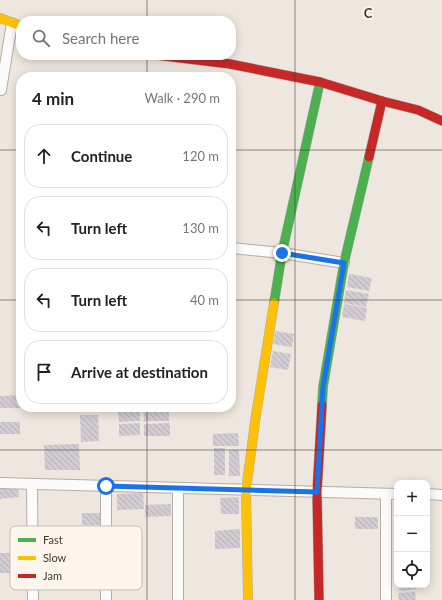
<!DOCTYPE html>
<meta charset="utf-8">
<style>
body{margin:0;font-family:Lato,sans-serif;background:#f2f2f2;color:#222}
.controls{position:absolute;right:12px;bottom:12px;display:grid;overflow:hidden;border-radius:8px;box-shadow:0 2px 10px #0003}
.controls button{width:36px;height:36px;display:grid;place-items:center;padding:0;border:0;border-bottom:1px solid #e0e0e0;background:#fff;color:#222;font:20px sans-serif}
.stop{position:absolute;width:12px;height:12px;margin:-9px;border:3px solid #1a73e8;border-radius:50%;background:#fff}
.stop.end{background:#1a73e8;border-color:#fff;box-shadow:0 1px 4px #0008}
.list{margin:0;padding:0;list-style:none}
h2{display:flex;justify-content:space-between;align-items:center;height:52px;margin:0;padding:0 16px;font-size:17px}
h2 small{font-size:13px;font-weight:400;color:#767676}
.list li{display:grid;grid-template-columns:26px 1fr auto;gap:12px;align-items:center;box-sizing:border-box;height:64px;margin:0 8px 8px;padding:0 8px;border:1px solid #e0e0e0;border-radius:16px}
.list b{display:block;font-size:15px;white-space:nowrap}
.list em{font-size:13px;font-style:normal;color:#767676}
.icon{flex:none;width:22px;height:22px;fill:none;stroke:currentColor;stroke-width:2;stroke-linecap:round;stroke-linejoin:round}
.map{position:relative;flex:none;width:442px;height:600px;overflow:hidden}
.search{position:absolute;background:#fff;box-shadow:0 2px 10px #0003;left:16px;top:16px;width:220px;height:44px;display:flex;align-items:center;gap:10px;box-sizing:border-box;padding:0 14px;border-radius:16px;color:#767676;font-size:15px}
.panel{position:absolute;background:#fff;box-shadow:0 2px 10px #0003;left:16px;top:72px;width:220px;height:340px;border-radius:16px}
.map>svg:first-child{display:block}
</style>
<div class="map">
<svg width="442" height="600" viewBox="0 0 442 600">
<defs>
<pattern id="building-back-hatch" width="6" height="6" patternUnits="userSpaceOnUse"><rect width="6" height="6" fill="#d1ccd2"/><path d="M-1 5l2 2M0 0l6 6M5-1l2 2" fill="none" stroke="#b4b0b5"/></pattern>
</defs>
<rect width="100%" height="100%" fill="#eee7df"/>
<g fill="url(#building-back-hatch)">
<polygon points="349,274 372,278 369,291 347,287"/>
<polygon points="346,290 369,294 366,307 344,303"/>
<polygon points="344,304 367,308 365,321 342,317"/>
<rect x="231" y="310" width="5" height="16"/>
<polygon points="275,331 294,334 292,347 273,344"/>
<polygon points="273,351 291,354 288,370 270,367"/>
<polygon points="21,395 21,408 0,408 0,396"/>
<polygon points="169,408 169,421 144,421 143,409"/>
<polygon points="140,409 140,421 119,422 118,410"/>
<polygon points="80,415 98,415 99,441 81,442"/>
<rect x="0" y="422" width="20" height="12"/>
<polygon points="140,423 140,435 119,436 119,424"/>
<polygon points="170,423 170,436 144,436 144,424"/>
<polygon points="238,433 239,446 213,446 213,434"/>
<polygon points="79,444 80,470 45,470 44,445"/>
<rect x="214" y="448" width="11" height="27"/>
<polygon points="229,450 239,450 240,476 229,476"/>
<polygon points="18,487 19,497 0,499 0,489"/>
<polygon points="143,493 144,509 117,510 117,494"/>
<polygon points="239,497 239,514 221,514 220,498"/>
<polygon points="171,504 171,516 145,517 145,505"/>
<rect x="82" y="513" width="18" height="12"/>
<rect x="355" y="517" width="23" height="12"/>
<polygon points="240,529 240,548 215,549 215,531"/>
<rect x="0" y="553" width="13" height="20"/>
<polygon points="398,585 415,585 416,589 399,591"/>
<polygon points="415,592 416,600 399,600 398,593"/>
</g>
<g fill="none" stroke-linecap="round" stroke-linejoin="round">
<g stroke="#b2ada7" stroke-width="12">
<g id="street">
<polyline points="0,90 1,90 12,23"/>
<polyline points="231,248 282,253 344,263"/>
<polyline points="0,483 397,494"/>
<polyline points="32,484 33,600"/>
<polyline points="106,486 106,600"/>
<polyline points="386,494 386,600"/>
<polyline points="427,494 442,495"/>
<polyline points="178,600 178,488"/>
</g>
</g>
<g stroke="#b2ada7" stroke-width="10">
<g id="fast">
<polyline points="274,303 282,253 320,82"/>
<polyline points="322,405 323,387 344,263 369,157"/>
</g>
</g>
<g stroke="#b2ada7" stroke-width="10">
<g id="slow">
<polyline points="0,18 21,26"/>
<polyline points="248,600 246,490 256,415 274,303"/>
</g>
</g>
<g stroke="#b2ada7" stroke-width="10">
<g id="jam">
<polyline points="156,55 230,64 320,82 382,101 418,110 442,121"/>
<polyline points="369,157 382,101"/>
<polyline points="319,600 317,492 322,405"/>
</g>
</g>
<use href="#street" stroke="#fcfbfa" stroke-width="10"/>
<use href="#fast" stroke="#4caf50" stroke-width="9"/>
<use href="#slow" stroke="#ffc107" stroke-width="9"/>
<use href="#jam" stroke="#c62828" stroke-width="9"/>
</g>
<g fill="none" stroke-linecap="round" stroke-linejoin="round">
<polyline stroke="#1a73e8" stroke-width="5" points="106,486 317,492 323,387 344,263 282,253"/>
</g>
<path fill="none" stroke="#3d3932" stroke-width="1" stroke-opacity="0.55" d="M147,0V21M295,0V600M147,55V77M0,150H21M231,150H442M0,300H21M231,300H442M147,407V600M0,450H442"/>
<rect x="10" y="526" width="132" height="64" rx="6" fill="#fef6ed" stroke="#c4bdb5" stroke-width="1"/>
<rect x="18" y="538" width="18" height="4" fill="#4caf50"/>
<rect x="18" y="556" width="18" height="4" fill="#ffc107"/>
<rect x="18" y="574" width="18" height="4" fill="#c62828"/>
<g font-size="11" fill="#3d3932">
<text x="43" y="544">Fast</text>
<text x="43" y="562">Slow</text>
<text x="43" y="580">Jam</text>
</g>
<g font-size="13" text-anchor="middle" font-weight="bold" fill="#3d3932" stroke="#fef6ed" stroke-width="4" stroke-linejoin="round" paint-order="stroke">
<text x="368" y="18">C</text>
</g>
</svg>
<div class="controls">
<button>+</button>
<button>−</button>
<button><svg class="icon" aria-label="locate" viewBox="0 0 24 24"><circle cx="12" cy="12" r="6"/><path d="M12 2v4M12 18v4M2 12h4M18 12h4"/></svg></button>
</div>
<div class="stop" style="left:106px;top:486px"></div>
<div class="stop end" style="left:282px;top:253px"></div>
<div class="search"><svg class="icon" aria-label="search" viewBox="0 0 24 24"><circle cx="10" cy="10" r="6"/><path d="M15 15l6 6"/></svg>Search here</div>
<section class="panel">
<h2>4 min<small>Walk · 290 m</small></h2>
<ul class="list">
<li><svg class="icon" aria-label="ahead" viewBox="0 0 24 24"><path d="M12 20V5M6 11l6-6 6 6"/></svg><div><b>Continue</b></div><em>120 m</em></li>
<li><svg class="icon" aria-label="left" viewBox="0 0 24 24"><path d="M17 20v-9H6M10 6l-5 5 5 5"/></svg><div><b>Turn left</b></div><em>130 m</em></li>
<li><svg class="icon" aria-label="left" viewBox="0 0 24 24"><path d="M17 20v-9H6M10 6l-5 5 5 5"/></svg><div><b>Turn left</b></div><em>40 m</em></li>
<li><svg class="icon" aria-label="arrive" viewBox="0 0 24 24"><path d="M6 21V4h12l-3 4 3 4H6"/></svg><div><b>Arrive at destination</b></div></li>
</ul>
</section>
</div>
